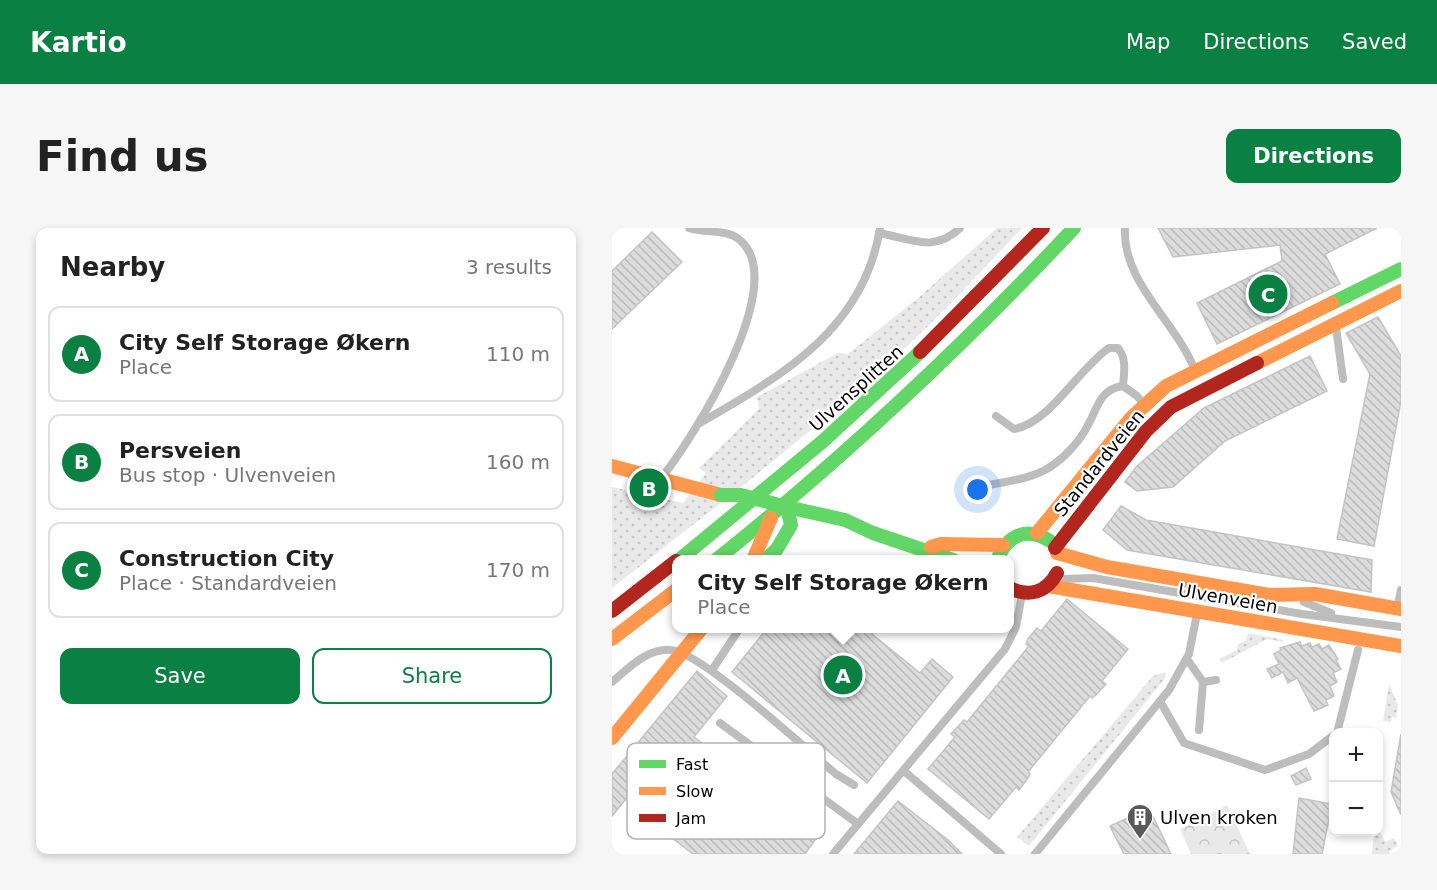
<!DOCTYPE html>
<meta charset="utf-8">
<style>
body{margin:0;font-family:"DejaVu Sans",sans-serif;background:#f6f6f6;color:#222}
.controls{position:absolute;right:18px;bottom:18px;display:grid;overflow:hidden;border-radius:12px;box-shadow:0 3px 9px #0003}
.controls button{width:54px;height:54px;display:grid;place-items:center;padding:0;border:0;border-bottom:2px solid #e0e0e0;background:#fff;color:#222;font:30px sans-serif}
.you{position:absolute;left:366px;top:262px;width:21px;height:21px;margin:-15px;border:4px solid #fff;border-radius:50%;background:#1a73e8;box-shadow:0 0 0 9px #1a73e833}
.badge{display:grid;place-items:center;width:39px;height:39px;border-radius:50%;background:#0b8043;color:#fff;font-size:20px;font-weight:700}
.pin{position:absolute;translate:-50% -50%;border:3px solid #fff;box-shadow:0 2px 6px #0006}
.popup{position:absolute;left:60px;top:327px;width:342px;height:78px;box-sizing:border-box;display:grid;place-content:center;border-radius:12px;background:#fff;filter:drop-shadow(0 2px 4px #0005);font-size:20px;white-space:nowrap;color:#767676}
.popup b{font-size:22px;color:#222}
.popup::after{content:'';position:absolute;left:50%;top:100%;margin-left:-12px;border:12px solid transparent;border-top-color:#fff}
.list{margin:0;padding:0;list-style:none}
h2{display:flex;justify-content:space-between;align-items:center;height:78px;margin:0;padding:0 24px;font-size:26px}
h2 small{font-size:20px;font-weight:400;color:#767676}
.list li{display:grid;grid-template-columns:39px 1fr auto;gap:18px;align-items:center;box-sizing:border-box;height:96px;margin:0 12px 12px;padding:0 12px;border:2px solid #e0e0e0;border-radius:12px}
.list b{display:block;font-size:22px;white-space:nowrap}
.list p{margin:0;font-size:20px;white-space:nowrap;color:#767676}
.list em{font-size:20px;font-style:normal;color:#767676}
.actions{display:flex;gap:12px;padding:18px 24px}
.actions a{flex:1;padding:14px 0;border:2px solid #0b8043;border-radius:12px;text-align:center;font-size:21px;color:#0b8043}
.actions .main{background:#0b8043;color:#fff}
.map{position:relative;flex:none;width:789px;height:626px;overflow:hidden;border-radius:12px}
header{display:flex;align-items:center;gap:36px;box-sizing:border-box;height:84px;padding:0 30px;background:#0b8043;color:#fff}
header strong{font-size:28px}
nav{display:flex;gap:33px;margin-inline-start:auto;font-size:21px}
.intro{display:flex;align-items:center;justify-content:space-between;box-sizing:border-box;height:144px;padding:0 36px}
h1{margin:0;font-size:42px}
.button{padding:15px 27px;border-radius:12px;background:#0b8043;color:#fff;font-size:21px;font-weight:700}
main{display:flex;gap:36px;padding:0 36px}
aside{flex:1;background:#fff;border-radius:12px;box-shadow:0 3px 9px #0003}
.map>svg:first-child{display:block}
</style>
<header>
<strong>Kartio</strong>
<nav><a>Map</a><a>Directions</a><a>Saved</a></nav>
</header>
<div class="intro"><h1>Find us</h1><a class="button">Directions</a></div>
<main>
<aside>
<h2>Nearby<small>3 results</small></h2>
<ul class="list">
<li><span class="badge">A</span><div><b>City Self Storage Økern</b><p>Place</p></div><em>110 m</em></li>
<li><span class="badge">B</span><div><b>Persveien</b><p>Bus stop · Ulvenveien</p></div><em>160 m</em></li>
<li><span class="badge">C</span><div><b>Construction City</b><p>Place · Standardveien</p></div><em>170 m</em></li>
</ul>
<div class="actions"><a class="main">Save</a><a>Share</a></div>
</aside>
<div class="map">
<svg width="789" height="626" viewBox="0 0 789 626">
<defs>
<pattern id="grass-dots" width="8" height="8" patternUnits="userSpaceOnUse" patternTransform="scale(1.5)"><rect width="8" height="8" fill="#e9e9e9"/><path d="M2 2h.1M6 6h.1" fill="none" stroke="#c6c6c6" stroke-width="1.8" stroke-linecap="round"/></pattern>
<pattern id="park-crowns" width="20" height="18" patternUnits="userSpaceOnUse" patternTransform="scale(1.5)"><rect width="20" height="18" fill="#e9e9e9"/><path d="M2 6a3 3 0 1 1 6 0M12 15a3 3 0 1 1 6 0" fill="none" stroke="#c6c6c6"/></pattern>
<pattern id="building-back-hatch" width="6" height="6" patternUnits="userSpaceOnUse" patternTransform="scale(1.5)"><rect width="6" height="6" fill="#dcdcdc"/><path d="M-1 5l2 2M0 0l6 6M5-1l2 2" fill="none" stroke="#bbb"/></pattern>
</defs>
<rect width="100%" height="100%" fill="#fff"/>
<g fill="url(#grass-dots)">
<path d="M385,0H410C359,54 308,109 252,157C170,228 85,294 0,360V259L71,275L94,245L87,240L147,181L145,169L226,125L236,126L306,70Z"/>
<polygon points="636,405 672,412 670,414 655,411 610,435 607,431 625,422 626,416 634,413"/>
<polygon points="553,444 554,449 417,618 405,609 541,448"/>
<polygon points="777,456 786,477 784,490 780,489 779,494 771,493"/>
<polygon points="767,602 773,614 782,610 786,618 777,623 778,626 760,626 762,604"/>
</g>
<polygon fill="url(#park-crowns)" points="615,577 638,626 579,626 568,601"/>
<g fill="url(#building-back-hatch)" stroke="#c4c4c4" stroke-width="1.5">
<polygon points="546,0 765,0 713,26 728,56 605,116 585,75 670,33 668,17 561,29"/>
<polygon points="40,4 70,34 0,101 0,43"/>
<polygon points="766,89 789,128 789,173 762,318 725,311 758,146 734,105"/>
<polygon points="698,128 715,163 613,213 561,259 525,263 513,254 524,239 592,180"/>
<polygon points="509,278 534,292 760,332 759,364 515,322 491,302"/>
<polygon points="455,371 516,421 490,453 494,456 484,467 480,470 478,468 416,544 418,546 416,550 407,562 404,559 377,591 316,541 343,509 339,506 352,492 355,494 417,418 414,416 416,411 425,400 429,403"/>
<polygon points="150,400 259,400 262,403 260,406 308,445 320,431 341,449 255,555 120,444 153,403"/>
<polygon points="688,414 690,418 698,415 700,419 707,416 710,421 717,417 726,431 724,432 729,441 721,445 725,454 718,458 722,468 714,472 716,477 702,483 685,450 676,455 671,444 660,450 655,441 667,436 662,426 669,422 668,420"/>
<polygon points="85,443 115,468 82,509 206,608 193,626 81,626 21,580 23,578 14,571 0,588 0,546"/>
<polygon points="789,506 789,587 779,564"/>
<polygon points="694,540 699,551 684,557 679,548"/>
<polygon points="687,570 720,576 710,626 681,626"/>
<polygon points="286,573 335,611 350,626 242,626"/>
<polygon points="537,580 559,626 512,626 498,598"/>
</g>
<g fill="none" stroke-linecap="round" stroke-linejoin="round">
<g stroke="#bdbdbd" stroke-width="8">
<path d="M513,0C510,55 565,94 583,143"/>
<path d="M267,5C297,10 321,26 348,0"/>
<polyline points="724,99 731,151"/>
<path d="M384,188L402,201C438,195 466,141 497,120H506C515,131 512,145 511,158"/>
<path d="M88,195C169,148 252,102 268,0"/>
<path d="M51,248C83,207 177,57 129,13C115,0 95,6 77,0"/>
<path d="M372,258C391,254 413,252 431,243C449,234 467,215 476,197C486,179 488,161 511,158L525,168L531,175"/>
<polyline points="449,351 481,350 690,386 789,399"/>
<polyline points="787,371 789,362"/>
<polyline points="692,374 719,385"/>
<polyline points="575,431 591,454 587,502"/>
<polyline points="100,442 128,400"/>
<path d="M0,454C17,440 35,420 59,422C88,423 196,523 224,546L242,557"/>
<polyline points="591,454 604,452"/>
<polyline points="548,473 572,515 653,542 697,526 722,507"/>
<polyline points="108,495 246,596"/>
<polyline points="725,505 746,422"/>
<polyline points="292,543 389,626"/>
<polyline points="221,626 393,421 404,399 410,366"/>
<polyline points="423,626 557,462 577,426 585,386"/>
</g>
<g stroke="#63d668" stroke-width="14">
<polyline points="720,75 789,41"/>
<polyline points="175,279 233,292 261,305 341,332"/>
<polyline points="67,332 210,214 308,124"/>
<path d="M104,332C232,230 350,119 462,0"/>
<polyline points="153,332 165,321 179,297 175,279"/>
<path d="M385,332C395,307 415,298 438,313"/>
</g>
<g stroke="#ff974d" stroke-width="14">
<polyline points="645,135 789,63"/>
<polyline points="0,238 109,267"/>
<polyline points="425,305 519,190 554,158 720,75"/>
<polyline points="319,319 329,316 391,317"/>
<polyline points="445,325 495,339 657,367 703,366 789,381"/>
<polyline points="141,332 159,290"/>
<polyline points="436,358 789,418"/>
<polyline points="0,411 64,362"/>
<polyline points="0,510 90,400"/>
</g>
<g stroke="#b3261e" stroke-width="14">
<polyline points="308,124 431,0"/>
<polyline points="443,320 534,203 559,179 645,135"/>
<path d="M398,360C417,370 435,364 445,345"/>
<polyline points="0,383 64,333"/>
</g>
<polyline stroke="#63d668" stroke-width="14" points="109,267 129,267 175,279"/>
</g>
<defs>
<g id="building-pin" transform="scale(1.35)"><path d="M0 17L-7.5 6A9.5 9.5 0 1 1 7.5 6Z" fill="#595959" stroke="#fff"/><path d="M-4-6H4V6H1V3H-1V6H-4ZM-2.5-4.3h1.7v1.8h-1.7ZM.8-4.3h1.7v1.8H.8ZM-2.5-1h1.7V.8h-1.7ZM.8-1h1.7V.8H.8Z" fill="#fff"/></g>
</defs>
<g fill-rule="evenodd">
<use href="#building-pin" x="528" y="589"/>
</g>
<g text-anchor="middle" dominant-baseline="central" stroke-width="4.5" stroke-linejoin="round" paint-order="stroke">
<g font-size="18" fill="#000" stroke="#fff">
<text transform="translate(244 160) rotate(-42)">Ulvensplitten</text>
<text transform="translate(487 235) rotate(-51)">Standardveien</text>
<text transform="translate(616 370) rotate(10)">Ulvenveien</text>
</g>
<g font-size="18" fill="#000" stroke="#fff" text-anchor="start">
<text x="548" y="589">Ulven kroken</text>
</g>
</g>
<rect x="15" y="515" width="198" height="96" rx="9" fill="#fff" stroke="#b2b2b2" stroke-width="1.5"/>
<rect x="27" y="532" width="27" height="8" fill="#63d668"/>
<rect x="27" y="559" width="27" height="8" fill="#ff974d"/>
<rect x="27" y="586" width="27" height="8" fill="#b3261e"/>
<g font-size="16" fill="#000">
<text x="64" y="542">Fast</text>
<text x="64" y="569">Slow</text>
<text x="64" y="596">Jam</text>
</g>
</svg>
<div class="controls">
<button>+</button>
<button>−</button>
</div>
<div class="you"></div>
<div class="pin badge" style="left:231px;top:447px">A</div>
<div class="popup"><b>City Self Storage Økern</b>Place</div>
<div class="pin badge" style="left:37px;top:260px">B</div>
<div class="pin badge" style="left:656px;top:66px">C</div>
</div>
</main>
